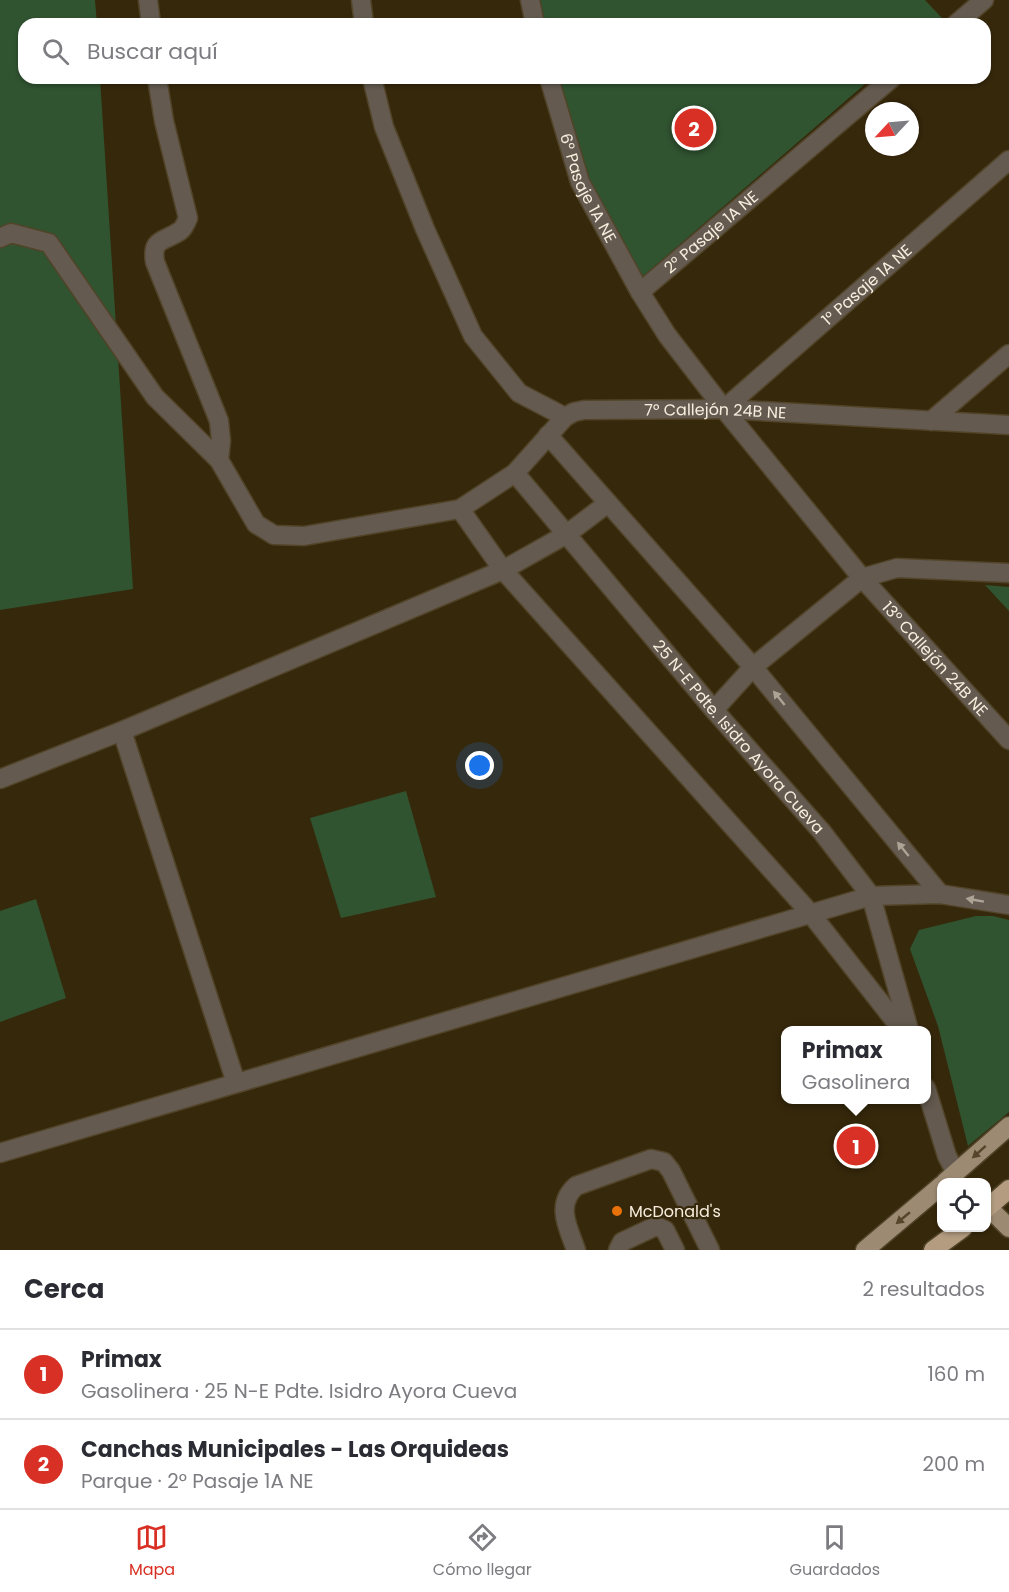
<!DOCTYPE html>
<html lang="es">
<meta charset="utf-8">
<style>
body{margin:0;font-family:Poppins,sans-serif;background:#f7f7f7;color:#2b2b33}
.controls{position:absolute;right:18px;bottom:18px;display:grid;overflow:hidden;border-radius:12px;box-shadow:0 2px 4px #0004}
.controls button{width:54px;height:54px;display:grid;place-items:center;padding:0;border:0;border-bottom:2px solid #e1e1e2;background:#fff;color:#2b2b33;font:30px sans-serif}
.compass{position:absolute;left:865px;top:102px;width:54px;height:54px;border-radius:50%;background:#fff;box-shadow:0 2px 4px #0004;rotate:244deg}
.you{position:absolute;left:480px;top:766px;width:21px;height:21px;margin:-15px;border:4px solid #fff;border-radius:50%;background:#1a73e8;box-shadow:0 0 0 9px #1a73e833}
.badge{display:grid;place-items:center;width:39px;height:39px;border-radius:50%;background:#d93025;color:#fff;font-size:20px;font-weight:700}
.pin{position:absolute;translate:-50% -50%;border:3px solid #fff;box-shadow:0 2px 6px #0006}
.popup{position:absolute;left:781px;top:1026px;width:150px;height:78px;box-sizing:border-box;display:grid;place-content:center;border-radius:12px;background:#fff;filter:drop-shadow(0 2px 4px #0005);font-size:20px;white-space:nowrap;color:#7c7c81}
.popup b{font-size:22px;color:#2b2b33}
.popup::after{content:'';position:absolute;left:50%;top:100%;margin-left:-12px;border:12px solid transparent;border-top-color:#fff}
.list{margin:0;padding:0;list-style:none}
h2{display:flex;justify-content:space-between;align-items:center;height:78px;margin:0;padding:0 24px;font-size:26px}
h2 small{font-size:20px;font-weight:400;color:#7c7c81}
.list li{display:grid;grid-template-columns:39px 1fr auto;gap:18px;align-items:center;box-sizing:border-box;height:90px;padding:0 24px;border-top:2px solid #e1e1e2}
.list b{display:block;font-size:22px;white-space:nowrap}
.list p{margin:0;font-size:20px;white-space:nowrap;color:#7c7c81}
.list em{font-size:20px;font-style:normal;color:#7c7c81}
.icon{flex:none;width:33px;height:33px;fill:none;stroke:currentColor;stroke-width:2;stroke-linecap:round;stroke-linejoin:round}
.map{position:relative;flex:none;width:1009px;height:1250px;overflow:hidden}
.search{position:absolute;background:#fff;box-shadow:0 2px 4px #0004;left:18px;right:18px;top:18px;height:66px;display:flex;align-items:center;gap:15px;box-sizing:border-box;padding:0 21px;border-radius:18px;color:#7c7c81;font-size:22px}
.sheet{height:258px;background:#fff}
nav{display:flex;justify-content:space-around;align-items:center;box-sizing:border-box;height:84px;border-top:2px solid #e1e1e2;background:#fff;font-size:16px;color:#7c7c81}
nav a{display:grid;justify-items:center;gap:3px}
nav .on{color:#d93025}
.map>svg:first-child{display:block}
</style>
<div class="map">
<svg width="1009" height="1250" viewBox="0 0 1009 1250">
<rect width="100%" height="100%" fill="#36280b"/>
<g fill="#305330">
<polygon points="0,0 95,0 97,24 24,24 24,78 100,78 133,589 0,610"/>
<polygon points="540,0 925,0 942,18 934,24 545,24"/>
<polygon points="558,78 872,78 641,278 589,178"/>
<polygon points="985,585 1009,587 1009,611"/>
<polygon points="406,791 436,897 341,918 310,818"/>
<polygon points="36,899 66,998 0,1022 0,911"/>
<polygon points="976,916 993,916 1009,920 1009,1112 968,1146 938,1026 910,949 919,930"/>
</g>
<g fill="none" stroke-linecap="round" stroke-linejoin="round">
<g stroke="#514429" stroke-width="21">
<g id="minor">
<polyline points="148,0 151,24"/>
<polyline points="361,0 364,24"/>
<polyline points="530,0 535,24"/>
<polyline points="956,24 984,0"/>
<path d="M157,78L164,121L188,218C186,223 184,228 180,231C164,242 151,238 155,262L219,421L221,441L219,460"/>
<polyline points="372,78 384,127 425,229 473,336 519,393 565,417"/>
<path id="s1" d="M549,78L580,182L640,292L667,335L724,409L862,578L1009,740"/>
<path id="s2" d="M0,238L11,233L49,243L155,397L219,460L256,524L274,535L304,536L460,509L515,473L565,417L574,412L584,410L724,409L1009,425"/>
<path id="s3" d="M640,292L892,78"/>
<path id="s4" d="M724,409L1009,160"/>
<polyline points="931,421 1009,354"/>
<polyline points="548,435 753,667 940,894"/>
<path id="s5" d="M515,473L714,710L822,832L871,896L909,1030"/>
<polyline points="460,509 503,570 811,914 902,1030"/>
<polyline points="714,710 753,667 862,578 897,568 1009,573"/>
<polyline points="122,731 236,1083"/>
<polyline points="0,779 122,731 503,570 567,534 608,503"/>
<polyline points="926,1088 947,1156 956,1173"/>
<polyline points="0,1153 871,896 940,894 1009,905"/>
<path d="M576,1250C568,1227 555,1205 576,1186L651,1159L664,1162L671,1171L710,1250"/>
<polyline points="618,1250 622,1242 656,1226 665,1230 675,1250"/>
</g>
</g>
<g stroke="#514429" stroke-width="21">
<g id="major">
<polyline points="945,1182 1009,1126"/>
<polyline points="986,1205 1009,1228"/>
<polyline points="865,1250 942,1185"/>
</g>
</g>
<g stroke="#514429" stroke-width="21">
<g id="highway">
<polyline points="986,1209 1009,1189"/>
<polyline points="933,1250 963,1228"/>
</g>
</g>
<use href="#minor" stroke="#645a4f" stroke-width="18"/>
<use href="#major" stroke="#9c8a72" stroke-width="18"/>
<use href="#highway" stroke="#b39c80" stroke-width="18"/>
</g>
<defs><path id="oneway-solid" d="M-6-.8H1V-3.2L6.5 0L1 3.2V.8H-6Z" transform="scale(1.5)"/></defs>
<g fill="#aea496">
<use href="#oneway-solid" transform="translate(779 698) rotate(-129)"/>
<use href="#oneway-solid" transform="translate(903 849) rotate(-129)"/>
<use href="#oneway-solid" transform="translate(975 900) rotate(-170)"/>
</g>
<g fill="#55452a">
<use href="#oneway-solid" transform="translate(979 1152) rotate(138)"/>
<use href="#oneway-solid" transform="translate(903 1218) rotate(140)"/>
</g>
<circle fill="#e8710a" stroke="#36280b" stroke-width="2" cx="617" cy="1211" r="6"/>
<g text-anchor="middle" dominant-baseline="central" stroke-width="4.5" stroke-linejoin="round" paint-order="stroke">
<g font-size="16" fill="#f7eede" stroke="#36280b">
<text stroke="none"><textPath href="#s1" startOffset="117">6° Pasaje 1A NE</textPath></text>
<text stroke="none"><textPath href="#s3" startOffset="93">2° Pasaje 1A NE</textPath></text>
<text stroke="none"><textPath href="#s4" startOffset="189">1° Pasaje 1A NE</textPath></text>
<text stroke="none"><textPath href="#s2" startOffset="904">7° Callejón 24B NE</textPath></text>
<text stroke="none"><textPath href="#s1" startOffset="705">13° Callejón 24B NE</textPath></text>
<text stroke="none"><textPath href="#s5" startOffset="346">25 N-E Pdte. Isidro Ayora Cueva</textPath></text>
</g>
<g font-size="16" fill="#f7eede" stroke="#36280b" text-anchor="start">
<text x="629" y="1211">McDonald's</text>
</g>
</g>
</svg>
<div class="controls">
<button><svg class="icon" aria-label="locate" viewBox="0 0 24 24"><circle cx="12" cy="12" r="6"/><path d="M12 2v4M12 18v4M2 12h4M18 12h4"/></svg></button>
</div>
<svg class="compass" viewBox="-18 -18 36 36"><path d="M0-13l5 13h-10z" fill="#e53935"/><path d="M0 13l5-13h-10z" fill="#7c7c81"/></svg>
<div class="you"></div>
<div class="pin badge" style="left:856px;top:1146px">1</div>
<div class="popup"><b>Primax</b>Gasolinera</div>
<div class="pin badge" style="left:694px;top:128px">2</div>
<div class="search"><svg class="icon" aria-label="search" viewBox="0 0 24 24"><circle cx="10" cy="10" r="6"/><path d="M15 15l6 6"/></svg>Buscar aquí</div>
</div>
<section class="sheet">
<h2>Cerca<small>2 resultados</small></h2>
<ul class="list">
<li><span class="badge">1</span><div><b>Primax</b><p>Gasolinera · 25 N-E Pdte. Isidro Ayora Cueva</p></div><em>160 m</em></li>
<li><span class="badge">2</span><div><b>Canchas Municipales - Las Orquideas</b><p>Parque · 2° Pasaje 1A NE</p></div><em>200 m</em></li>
</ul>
</section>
<nav>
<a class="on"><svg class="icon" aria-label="map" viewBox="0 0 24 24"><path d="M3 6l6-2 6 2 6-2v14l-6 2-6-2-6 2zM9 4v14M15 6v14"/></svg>Mapa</a>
<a><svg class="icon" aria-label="directions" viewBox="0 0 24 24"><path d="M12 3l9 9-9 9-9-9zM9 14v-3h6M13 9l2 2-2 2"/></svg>Cómo llegar</a>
<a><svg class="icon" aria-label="saved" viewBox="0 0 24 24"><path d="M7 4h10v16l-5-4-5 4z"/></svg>Guardados</a>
</nav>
